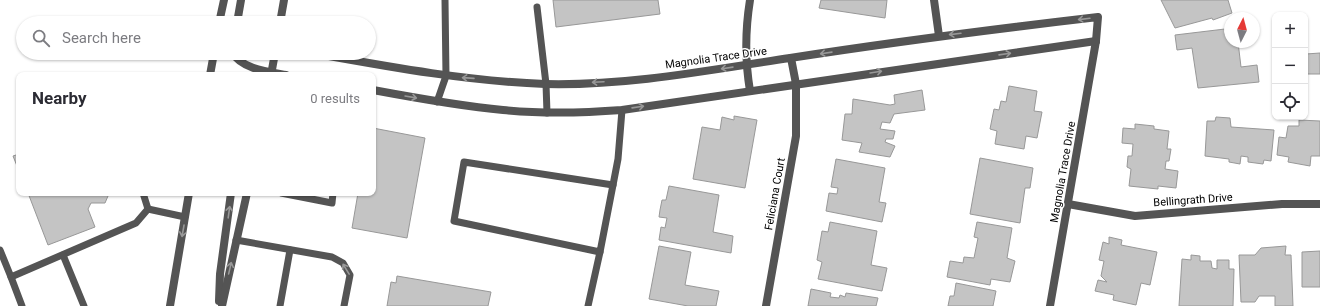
<!DOCTYPE html>
<meta charset="utf-8">
<style>
body{margin:0;font-family:Roboto,sans-serif;background:#f2f2f3;color:#2b2b33}
.controls{position:absolute;right:12px;top:12px;display:grid;overflow:hidden;border-radius:8px;box-shadow:0 1px 3px #0004}
.controls button{width:36px;height:36px;display:grid;place-items:center;padding:0;border:0;border-bottom:1px solid #e1e1e2;background:#fff;color:#2b2b33;font:20px sans-serif}
.compass{position:absolute;left:1224px;top:12px;width:36px;height:36px;border-radius:50%;background:#fff;box-shadow:0 1px 3px #0004;rotate:6deg}
.list{margin:0;padding:0;list-style:none}
h2{display:flex;justify-content:space-between;align-items:center;height:52px;margin:0;padding:0 16px;font-size:17px}
h2 small{font-size:13px;font-weight:400;color:#7c7c81}
.icon{flex:none;width:22px;height:22px;fill:none;stroke:currentColor;stroke-width:2;stroke-linecap:round;stroke-linejoin:round}
.map{position:relative;flex:none;width:1320px;height:306px;overflow:hidden}
.search{position:absolute;background:#fff;box-shadow:0 1px 3px #0004;left:16px;top:16px;width:360px;height:44px;display:flex;align-items:center;gap:10px;box-sizing:border-box;padding:0 14px;border-radius:22px;color:#7c7c81;font-size:15px}
.panel{position:absolute;background:#fff;box-shadow:0 1px 3px #0004;left:16px;top:72px;width:360px;height:124px;border-radius:8px}
.map>svg:first-child{display:block}
</style>
<div class="map">
<svg width="1320" height="306" viewBox="0 0 1320 306">
<rect width="100%" height="100%" fill="#fff"/>
<g fill="#c4c4c4" stroke="#989898">
<polygon points="553,0 658,0 660,14 556,27"/>
<polygon points="821,0 887,0 885,18 819,8"/>
<polygon points="1161,0 1228,0 1232,13 1213,20 1212,18 1175,28"/>
<polygon points="1225,29 1225,35 1230,34 1230,42 1238,42 1241,67 1257,65 1259,82 1198,88 1192,48 1177,50 1175,35"/>
<polygon points="1320,53 1320,74 1306,74 1306,54"/>
<polygon points="1009,86 1037,91 1034,111 1042,112 1037,138 1026,136 1024,149 995,144 997,131 990,129 994,109 999,110 1001,101 1006,102"/>
<polygon points="922,90 925,110 894,114 890,123 882,122 880,129 895,131 893,139 886,139 885,142 895,146 890,157 859,152 862,143 842,140 845,114 852,114 853,99 890,105 895,104 894,95"/>
<polygon points="734,116 757,120 745,188 693,179 702,127 720,130 722,117 734,120"/>
<polygon points="1216,117 1230,118 1231,127 1274,130 1271,161 1264,160 1263,164 1248,162 1248,157 1241,156 1240,164 1229,162 1229,159 1205,156 1207,121 1215,121"/>
<polygon points="1299,120 1320,121 1320,156 1311,156 1310,166 1288,162 1289,157 1277,155 1279,137 1286,138 1288,126 1299,126"/>
<polygon points="1135,124 1154,126 1154,129 1169,131 1167,149 1171,149 1169,161 1166,161 1165,169 1178,171 1176,188 1158,186 1158,189 1129,186 1131,169 1127,167 1128,156 1132,156 1133,144 1122,143 1123,128 1135,129"/>
<polygon points="373,128 425,138 407,238 352,228 358,193 373,193"/>
<polygon points="19,154 19,171 13,156"/>
<polygon points="980,158 1033,168 1030,188 1025,188 1020,223 970,214"/>
<polygon points="836,159 885,168 879,202 886,203 882,222 826,211 829,193 837,194 838,188 831,187"/>
<polygon points="669,186 719,195 713,232 733,236 731,253 659,240 661,227 665,228 667,218 659,217 660,210 662,200 666,200"/>
<polygon points="28,193 107,193 108,196 105,203 91,203 88,209 95,227 48,245"/>
<polygon points="830,222 877,231 871,265 887,268 882,291 818,279 822,262 817,260 822,231 828,232"/>
<polygon points="977,222 1012,228 1007,258 1015,261 1010,282 991,279 990,285 947,277 950,261 963,263 964,257 974,258 978,238 974,237"/>
<polygon points="1109,237 1122,240 1121,245 1157,252 1150,285 1141,283 1136,305 1113,300 1114,295 1095,291 1098,280 1107,282 1101,276 1104,261 1099,260 1103,242 1109,244"/>
<polygon points="659,246 691,252 685,285 719,291 716,306 688,306 649,299"/>
<polygon points="1286,246 1285,255 1291,255 1293,306 1275,306 1275,296 1259,296 1255,302 1241,302 1239,255 1255,255 1261,248"/>
<polygon points="1320,251 1320,287 1302,287 1302,252"/>
<polygon points="1191,255 1200,256 1200,261 1211,261 1212,268 1217,269 1217,260 1229,260 1229,269 1234,269 1233,306 1179,306 1182,259 1191,260"/>
<polygon points="397,276 491,292 488,306 387,306 391,282 396,283"/>
<polygon points="956,283 996,291 993,306 948,306 950,296 954,296"/>
<polygon points="811,289 831,293 830,297 839,298 840,295 845,297 846,293 878,298 876,306 808,306"/>
</g>
<g fill="none" stroke-linecap="round" stroke-linejoin="round">
<g stroke="#545454" stroke-width="7">
<polyline points="537,7 546,84 547,113"/>
<polyline points="437,102 446,76 445,0"/>
<polygon points="464,162 613,185 600,252 454,221"/>
<polyline points="613,185 618,159 622,110"/>
<polyline points="143,193 148,209"/>
<polyline points="281,193 332,203 333,193"/>
<polyline points="236,240 332,257 343,263 350,275 344,306"/>
<polyline points="0,250 11,277 136,223 148,209 185,217"/>
<polyline points="63,255 84,306"/>
<polyline points="11,277 22,306"/>
<polyline points="280,306 290,250"/>
<polyline points="588,306 600,252"/>
</g>
<g stroke="#545454" stroke-width="8">
<polyline points="934,0 939,36"/>
<polyline points="237,23 241,0"/>
<path d="M233,53C241,69 270,72 286,75"/>
<path d="M312,53C390,67 466,81 545,84C627,86 710,70 790,58C893,42 995,29 1098,17L1096,41L1050,306"/>
<path d="M373,90C416,98 459,106 503,110C543,114 582,113 622,110L1096,41"/>
<path d="M750,91C745,61 745,31 750,0"/>
<polyline points="1068,204 1135,216 1282,204 1320,204"/>
<polyline points="766,306 796,136 796,84 791,58"/>
</g>
<g stroke="#545454" stroke-width="8">
<polyline points="219,23 224,0"/>
<polyline points="280,23 284,0"/>
<polyline points="210,75 214,53"/>
<polyline points="271,75 275,53"/>
<polyline points="219,301 220,274 231,193"/>
<polyline points="170,306 189,193"/>
<polyline points="222,306 247,193"/>
</g>
</g>
<defs><path id="oneway-shaft" d="M-6 0H5M1.5-3L5.5 0L1.5 3" fill="none" stroke-width="1.6" stroke-linecap="round" stroke-linejoin="round"/></defs>
<g stroke="#989898">
<use href="#oneway-shaft" transform="translate(1084 19) rotate(173)"/>
<use href="#oneway-shaft" transform="translate(955 34) rotate(173)"/>
<use href="#oneway-shaft" transform="translate(826 53) rotate(172)"/>
<use href="#oneway-shaft" transform="translate(1005 54) rotate(-8)"/>
<use href="#oneway-shaft" transform="translate(727 68) rotate(172)"/>
<use href="#oneway-shaft" transform="translate(876 72) rotate(-9)"/>
<use href="#oneway-shaft" transform="translate(468 78) rotate(-176)"/>
<use href="#oneway-shaft" transform="translate(598 82) rotate(177)"/>
<use href="#oneway-shaft" transform="translate(411 97) rotate(10)"/>
<use href="#oneway-shaft" transform="translate(638 107) rotate(-8)"/>
<use href="#oneway-shaft" transform="translate(229 212) rotate(-82)"/>
<use href="#oneway-shaft" transform="translate(183 231) rotate(100)"/>
<use href="#oneway-shaft" transform="translate(230 268) rotate(-77)"/>
<use href="#oneway-shaft" transform="translate(346 269) rotate(-122)"/>
</g>
<g text-anchor="middle" dominant-baseline="central" stroke-width="3" stroke-linejoin="round" paint-order="stroke">
<g font-size="11" fill="#000" stroke="#fff">
<text transform="translate(716 58) rotate(-8)">Magnolia Trace Drive</text>
<text transform="translate(1063 172) rotate(-80)">Magnolia Trace Drive</text>
<text transform="translate(775 194) rotate(-80)">Feliciana Court</text>
<text transform="translate(1193 200) rotate(-4)">Bellingrath Drive</text>
</g>
</g>
</svg>
<div class="controls">
<button>+</button>
<button>−</button>
<button><svg class="icon" aria-label="locate" viewBox="0 0 24 24"><circle cx="12" cy="12" r="6"/><path d="M12 2v4M12 18v4M2 12h4M18 12h4"/></svg></button>
</div>
<svg class="compass" viewBox="-18 -18 36 36"><path d="M0-13l5 13h-10z" fill="#e53935"/><path d="M0 13l5-13h-10z" fill="#7c7c81"/></svg>
<div class="search"><svg class="icon" aria-label="search" viewBox="0 0 24 24"><circle cx="10" cy="10" r="6"/><path d="M15 15l6 6"/></svg>Search here</div>
<section class="panel">
<h2>Nearby<small>0 results</small></h2>
<ul class="list">
</ul>
</section>
</div>
